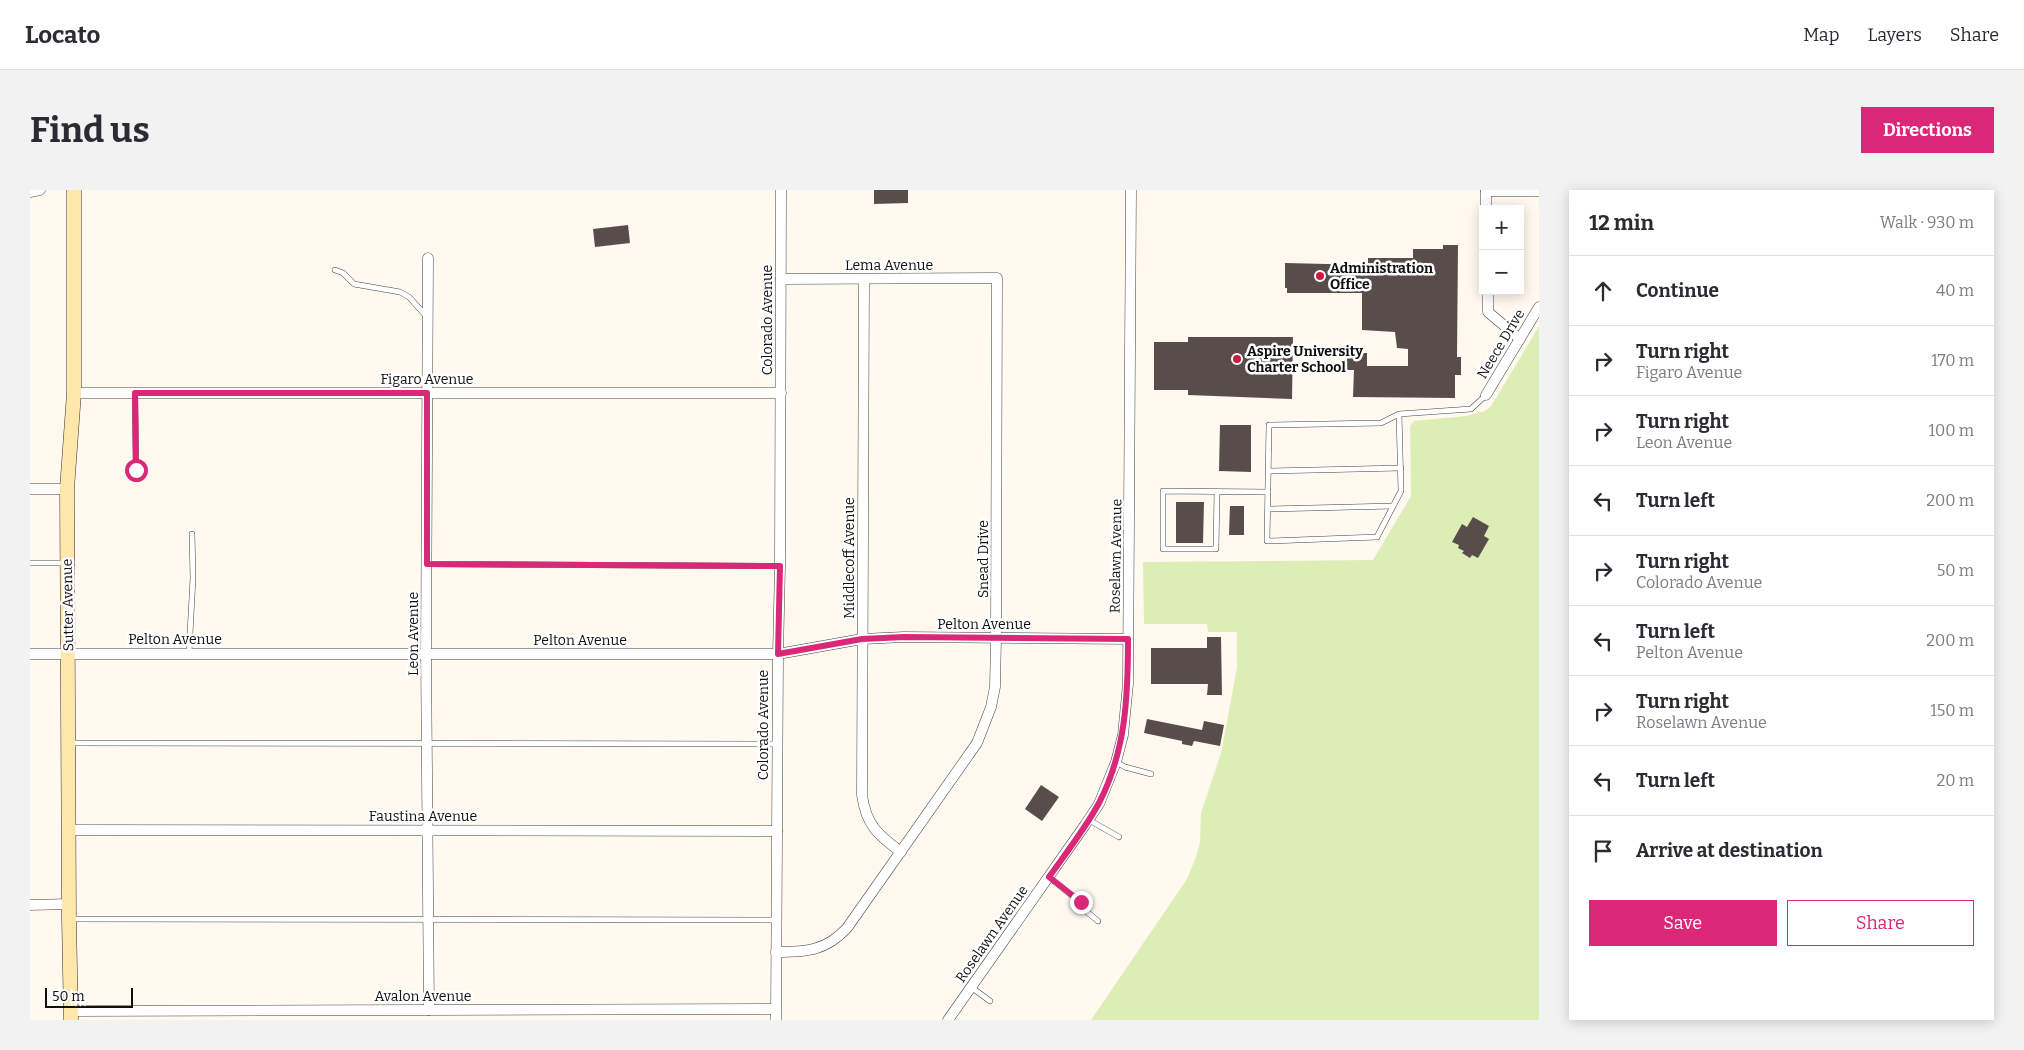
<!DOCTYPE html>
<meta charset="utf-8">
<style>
body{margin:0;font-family:Bitter,serif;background:#f2f2f3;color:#2b2b33}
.controls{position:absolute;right:15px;top:15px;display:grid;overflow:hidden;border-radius:0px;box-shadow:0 2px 12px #0003}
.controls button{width:45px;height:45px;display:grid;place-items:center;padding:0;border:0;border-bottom:1px solid #e1e1e2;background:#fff;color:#2b2b33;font:25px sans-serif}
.scale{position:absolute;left:15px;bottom:12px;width:88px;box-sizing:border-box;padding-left:5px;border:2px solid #0f0f0f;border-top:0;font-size:14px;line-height:18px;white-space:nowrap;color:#0f0f0f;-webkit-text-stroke:4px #fff;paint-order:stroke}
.stop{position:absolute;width:15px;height:15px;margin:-11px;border:4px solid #db2777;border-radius:50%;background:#fff}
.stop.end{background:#db2777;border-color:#fff;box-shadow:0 1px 5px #0008}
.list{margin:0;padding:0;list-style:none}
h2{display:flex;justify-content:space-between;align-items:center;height:65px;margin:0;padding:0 20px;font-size:21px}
h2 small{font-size:16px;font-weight:400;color:#7c7c81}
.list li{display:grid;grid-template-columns:32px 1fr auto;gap:15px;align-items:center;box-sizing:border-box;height:70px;padding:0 20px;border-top:1px solid #e1e1e2}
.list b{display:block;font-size:19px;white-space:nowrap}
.list p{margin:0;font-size:16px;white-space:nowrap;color:#7c7c81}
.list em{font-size:16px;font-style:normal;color:#7c7c81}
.actions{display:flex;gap:10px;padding:15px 20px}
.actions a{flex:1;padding:11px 0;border:1px solid #db2777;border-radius:0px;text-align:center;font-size:18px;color:#db2777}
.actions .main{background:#db2777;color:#fff}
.icon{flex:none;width:28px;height:28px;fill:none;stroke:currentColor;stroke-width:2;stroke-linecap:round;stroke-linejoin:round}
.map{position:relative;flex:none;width:1509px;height:830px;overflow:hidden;border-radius:0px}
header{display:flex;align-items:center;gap:30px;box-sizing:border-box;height:70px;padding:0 25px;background:#fff;border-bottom:1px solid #e1e1e2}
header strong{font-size:24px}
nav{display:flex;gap:28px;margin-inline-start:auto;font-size:18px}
.intro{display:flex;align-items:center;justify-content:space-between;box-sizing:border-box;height:120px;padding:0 30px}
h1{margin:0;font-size:35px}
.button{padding:12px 22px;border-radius:0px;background:#db2777;color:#fff;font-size:18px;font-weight:700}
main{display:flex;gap:30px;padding:0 30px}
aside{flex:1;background:#fff;border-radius:0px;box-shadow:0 2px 12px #0003}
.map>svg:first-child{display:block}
</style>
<header>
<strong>Locato</strong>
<nav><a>Map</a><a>Layers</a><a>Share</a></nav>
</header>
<div class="intro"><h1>Find us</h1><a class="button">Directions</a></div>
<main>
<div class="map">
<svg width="1509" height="830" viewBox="0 0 1509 830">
<rect width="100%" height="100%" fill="#fff9f0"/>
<polygon fill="#ddedb6" points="1509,136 1509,830 1061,830 1157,689 1166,667 1170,653 1171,623 1191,563 1199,521 1207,477 1207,442 1178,442 1177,434 1114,434 1113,372 1343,370 1381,306 1380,236 1384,231 1436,226 1455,221 1461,216 1469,203"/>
<g fill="#584d4a">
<polygon points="844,0 878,0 878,13 844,14"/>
<polygon points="598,35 600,53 565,57 563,39"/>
<polygon points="1413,55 1428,55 1427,167 1431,167 1431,185 1425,185 1425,208 1323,207 1324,180 1317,180 1317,163 1337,163 1337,176 1378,176 1378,159 1367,158 1365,142 1332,140 1332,103 1257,103 1257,98 1255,98 1255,73 1338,75 1338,68 1383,68 1383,59 1413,59"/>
<polygon points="1158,147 1263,147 1262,209 1158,205 1158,200 1124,200 1124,152 1158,152"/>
<polygon points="1190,235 1221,235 1221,282 1189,281"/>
<polygon points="1146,312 1174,312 1173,353 1146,353"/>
<polygon points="1200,316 1214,316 1214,345 1199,345"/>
<polygon points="1443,327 1459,336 1454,346 1459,349 1448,368 1442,365 1440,368 1432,363 1434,361 1428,358 1429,355 1422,352 1432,334 1437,337"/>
<polygon points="1177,447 1191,447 1192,505 1177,505 1178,494 1121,494 1121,458 1177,458"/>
<polygon points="1117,529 1172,540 1174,531 1194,535 1190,556 1164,551 1162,556 1152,554 1152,551 1114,543"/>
<polygon points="1011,595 1029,607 1012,631 995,619"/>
</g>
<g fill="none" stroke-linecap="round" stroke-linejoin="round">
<g stroke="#424242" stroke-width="6">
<g id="lane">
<polyline points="305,80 313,83 324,94 370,102 379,107 397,127"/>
<polyline points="105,203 106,280"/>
<polyline points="1369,224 1371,301 1347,347 1237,351 1239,235 1351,233 1369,224 1441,219 1456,205"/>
<polyline points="1239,281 1371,278"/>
<polyline points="1187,302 1186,359 1133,359 1133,301 1238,302"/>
<polyline points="1238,319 1363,316"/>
<polyline points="0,373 37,373"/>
<polyline points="397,374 750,376"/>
<polyline points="159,462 163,388 162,344"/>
<polyline points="40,553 747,554"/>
<polyline points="1086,572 1095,577 1121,584"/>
<polyline points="1059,630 1089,647"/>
<polyline points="1019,687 1051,713 1052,718 1068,731"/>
<polyline points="39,729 746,730"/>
<polyline points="941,797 960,811"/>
</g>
</g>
<g stroke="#424242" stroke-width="11">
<g id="street">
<polyline points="1456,0 1456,19"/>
<polyline points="1456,1 1509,1"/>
<polyline points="0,2 10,0"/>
<polyline points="398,68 396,464 399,820"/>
<path d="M834,89L832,605C836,635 848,645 871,662"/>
<polyline points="1458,101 1458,122 1490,149"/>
<polyline points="44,203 751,203"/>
<polyline points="1456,205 1509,117"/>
<polyline points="0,299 37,299"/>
<polyline points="0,464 748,464 832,449 874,447 1098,449"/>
<polyline points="39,640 747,641"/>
<polyline points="0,715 39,714"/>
<path d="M746,762C776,762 796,761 817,738L947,553L961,517L965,497L966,448L967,88L751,89"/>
<polyline points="41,821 745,819"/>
<polyline points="746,830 748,464 750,376 751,0"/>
<polyline points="918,830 1055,635 1069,614 1086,572 1093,545 1098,494 1101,0"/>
</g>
</g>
<g stroke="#313131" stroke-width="15">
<polyline id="secondary" points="41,830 39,729 37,299 44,203 44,0"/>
</g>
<use href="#lane" stroke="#fff" stroke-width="5"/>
<use href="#street" stroke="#fff" stroke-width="10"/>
<use href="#secondary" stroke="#ffe6ab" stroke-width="14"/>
</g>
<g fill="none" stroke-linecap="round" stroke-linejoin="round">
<path stroke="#db2777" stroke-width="6" d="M106,280L105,203H397V374L750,376L748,464L832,449L874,447L1098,449C1098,506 1096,561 1069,613C1055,639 1036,663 1019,687L1051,712"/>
</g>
<g fill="#cb1a44" stroke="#fff" stroke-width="2">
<circle cx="1290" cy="86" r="5"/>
<circle cx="1207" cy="169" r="5"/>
</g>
<g text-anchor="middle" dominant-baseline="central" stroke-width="5" stroke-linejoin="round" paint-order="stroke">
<g font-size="14" fill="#0f0f0f" stroke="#fff">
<text x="859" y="75">Lema Avenue</text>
<text transform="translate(737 130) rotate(-90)">Colorado Avenue</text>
<text transform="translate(1471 154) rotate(-59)">Neece Drive</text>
<text x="397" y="189">Figaro Avenue</text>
<text transform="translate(1086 366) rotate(-89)">Roselawn Avenue</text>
<text transform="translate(819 368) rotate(-90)">Middlecoff Avenue</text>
<text transform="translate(953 369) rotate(-90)">Snead Drive</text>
<text transform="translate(38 415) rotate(-91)">Sutter Avenue</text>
<text x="954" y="434">Pelton Avenue</text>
<text transform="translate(383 444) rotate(-90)">Leon Avenue</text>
<text x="145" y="449">Pelton Avenue</text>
<text x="550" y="450">Pelton Avenue</text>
<text transform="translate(733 535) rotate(-90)">Colorado Avenue</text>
<text x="393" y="626">Faustina Avenue</text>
<text transform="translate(962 744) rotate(-55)">Roselawn Avenue</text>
<text x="393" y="806">Avalon Avenue</text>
</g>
<g font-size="14" font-weight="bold" fill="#0f0f0f" stroke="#fff" text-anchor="start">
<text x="1300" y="78">Administration<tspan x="1300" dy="16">Office</tspan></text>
<text x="1217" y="161">Aspire University<tspan x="1217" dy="16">Charter School</tspan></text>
</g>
</g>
</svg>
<div class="controls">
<button>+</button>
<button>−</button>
</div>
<div class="scale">50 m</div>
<div class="stop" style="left:106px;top:280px"></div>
<div class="stop end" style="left:1051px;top:712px"></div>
</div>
<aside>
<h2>12 min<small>Walk · 930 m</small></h2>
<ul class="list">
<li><svg class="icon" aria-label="ahead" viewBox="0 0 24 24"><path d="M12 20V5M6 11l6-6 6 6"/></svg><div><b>Continue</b></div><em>40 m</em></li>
<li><svg class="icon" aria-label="right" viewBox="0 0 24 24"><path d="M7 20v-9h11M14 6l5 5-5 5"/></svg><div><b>Turn right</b><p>Figaro Avenue</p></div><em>170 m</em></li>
<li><svg class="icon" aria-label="right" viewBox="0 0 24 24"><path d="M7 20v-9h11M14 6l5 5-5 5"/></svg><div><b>Turn right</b><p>Leon Avenue</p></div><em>100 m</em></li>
<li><svg class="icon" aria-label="left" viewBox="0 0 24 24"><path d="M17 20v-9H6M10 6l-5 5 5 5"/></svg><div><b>Turn left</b></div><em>200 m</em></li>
<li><svg class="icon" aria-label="right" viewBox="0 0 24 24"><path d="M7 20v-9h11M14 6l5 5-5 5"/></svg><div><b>Turn right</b><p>Colorado Avenue</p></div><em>50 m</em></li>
<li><svg class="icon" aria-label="left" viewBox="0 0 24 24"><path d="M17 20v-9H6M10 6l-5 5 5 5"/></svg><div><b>Turn left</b><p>Pelton Avenue</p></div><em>200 m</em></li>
<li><svg class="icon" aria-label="right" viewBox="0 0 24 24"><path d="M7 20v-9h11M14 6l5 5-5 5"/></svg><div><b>Turn right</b><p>Roselawn Avenue</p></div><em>150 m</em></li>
<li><svg class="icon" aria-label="left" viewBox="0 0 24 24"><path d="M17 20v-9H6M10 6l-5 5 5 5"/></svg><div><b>Turn left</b></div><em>20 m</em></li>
<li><svg class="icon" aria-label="arrive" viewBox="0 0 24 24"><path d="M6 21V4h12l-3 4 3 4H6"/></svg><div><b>Arrive at destination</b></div></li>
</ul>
<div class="actions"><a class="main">Save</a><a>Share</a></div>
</aside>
</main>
